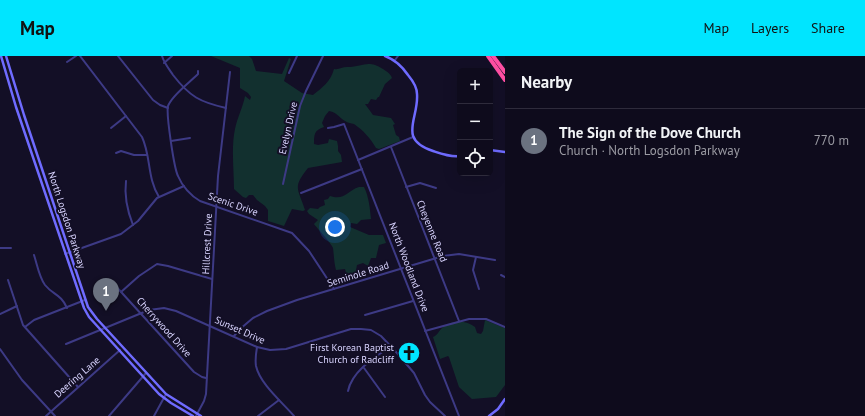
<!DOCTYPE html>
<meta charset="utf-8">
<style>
body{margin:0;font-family:"PT Sans",sans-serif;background:#1c1929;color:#f1f3f6}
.controls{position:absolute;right:12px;top:12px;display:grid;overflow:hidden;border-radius:6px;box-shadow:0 4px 16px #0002}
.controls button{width:36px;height:36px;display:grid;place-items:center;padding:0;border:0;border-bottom:1px solid #2e2b3b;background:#0e0b1c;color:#f1f3f6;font:20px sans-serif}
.you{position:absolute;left:335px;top:171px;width:14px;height:14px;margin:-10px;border:3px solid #fff;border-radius:50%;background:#1a73e8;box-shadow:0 0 0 6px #1a73e833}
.badge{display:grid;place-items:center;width:26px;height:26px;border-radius:50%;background:#00e5ff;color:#fff;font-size:13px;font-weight:700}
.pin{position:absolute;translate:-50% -33px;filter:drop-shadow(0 1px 2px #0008)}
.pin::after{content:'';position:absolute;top:21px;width:14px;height:12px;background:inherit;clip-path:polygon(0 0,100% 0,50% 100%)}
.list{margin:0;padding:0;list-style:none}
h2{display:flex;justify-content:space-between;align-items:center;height:52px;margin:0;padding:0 16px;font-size:17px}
h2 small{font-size:13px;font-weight:400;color:#9b9ba3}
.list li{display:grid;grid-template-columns:26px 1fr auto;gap:12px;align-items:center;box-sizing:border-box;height:64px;padding:0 16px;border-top:1px solid #2e2b3b}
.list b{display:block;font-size:15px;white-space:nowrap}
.list p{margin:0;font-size:13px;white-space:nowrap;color:#9b9ba3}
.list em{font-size:13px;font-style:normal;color:#9b9ba3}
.icon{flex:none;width:22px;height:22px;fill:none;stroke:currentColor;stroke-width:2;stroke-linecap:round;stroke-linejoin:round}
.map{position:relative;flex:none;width:505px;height:360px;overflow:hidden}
header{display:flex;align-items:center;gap:24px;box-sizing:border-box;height:56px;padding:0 20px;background:#00e5ff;color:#111}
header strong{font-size:19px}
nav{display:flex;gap:22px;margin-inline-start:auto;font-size:14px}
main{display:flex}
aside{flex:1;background:#0e0b1c}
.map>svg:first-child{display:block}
</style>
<header>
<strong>Map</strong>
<nav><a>Map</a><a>Layers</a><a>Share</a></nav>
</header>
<main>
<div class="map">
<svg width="505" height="360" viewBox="0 0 505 360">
<rect width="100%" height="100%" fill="#130f26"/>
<g fill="#12302f">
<path d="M211,0H249L252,3L256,15L282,18L289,2L291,3L284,25L302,37L313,39C322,32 331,25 334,13C339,14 342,11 347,11C364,11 367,3 383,13C387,16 390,17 392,22L385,28L379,41H378L376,44L371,43L368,48H365L373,59L391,62L395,68L393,69L396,79L399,81L400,85L379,93L376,92C371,83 363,74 354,68C351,67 348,67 345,65C338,61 338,57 329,55L325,60L322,67L324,71C314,74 314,79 314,88L318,89L328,87L329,83L337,85L338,90V95L341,99L342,106L308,112C292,132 298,132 305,154L303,155L292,153L284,170L268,165V154L265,150L257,144L253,139H249L246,142L243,141L234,133C234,114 231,92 235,73C237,62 243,51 245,40L250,44L251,41L248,37L240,32V12Z"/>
<path d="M359,131H364C369,141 370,153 371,163L361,164L357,168L351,167L350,171L369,179H383L386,187L379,189L376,202H371L368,210L363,207L357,209L356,214L357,220L354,224H348L345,213L336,214C334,207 334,199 333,192C332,188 317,172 314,168L318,164L309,158L307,155L310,152L318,153L320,151L325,149L324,144L328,143L330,140C344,145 347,135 359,131Z"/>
<path d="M485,264L505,272V329L496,341L472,343L459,331L449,301L448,300L440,303L433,281C438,279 438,276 442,272C451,264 466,264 475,271L477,277L481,278L483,275Z"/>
</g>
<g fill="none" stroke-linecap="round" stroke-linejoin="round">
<g stroke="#3d3a85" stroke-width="2">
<path d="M80,0L142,81C151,100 147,122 159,141"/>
<polyline points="118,0 153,44 160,49 168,52"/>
<path d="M162,0C164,7 169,13 173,19C190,41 200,46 226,52"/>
<polyline points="395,4 398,0"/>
<polyline points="67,6 76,0"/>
<polyline points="164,7 172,0"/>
<path d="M198,15V18C189,27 172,39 168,50C166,58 174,112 178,120C182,130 191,140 200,145L292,177L309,195L334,233"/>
<polyline points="289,17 297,0"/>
<polyline points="111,72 126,60"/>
<polyline points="328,72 334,71 344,68 459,360"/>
<polyline points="171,85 190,82"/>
<polyline points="391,91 459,265"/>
<polyline points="116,97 121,95 134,99 147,99"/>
<polyline points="358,104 413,81"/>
<path d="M126,125C124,141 127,154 133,169"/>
<polyline points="283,128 300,50 306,35 323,0"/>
<polyline points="406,131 420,127 436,132"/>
<polyline points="301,137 362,113"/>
<polyline points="0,192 11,192"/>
<polyline points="65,198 121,178 138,165 157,142 184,130"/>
<path d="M34,199C37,208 39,221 45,229C53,239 61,238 67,252"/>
<polyline points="476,201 473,214 479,233"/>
<polyline points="501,219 505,221"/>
<polyline points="8,224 23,269 78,331"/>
<polyline points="112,226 194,316 202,321 206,322"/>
<polyline points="121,236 139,220 157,208 168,210 212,223"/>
<polyline points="0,258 17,250"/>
<polyline points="365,259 413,245"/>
<polyline points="25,271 34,264 85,244"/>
<polyline points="425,275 469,263 486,263 505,271"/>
<polyline points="234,280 240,273 253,262 267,255 297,244 443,200 459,198 495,204"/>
<polyline points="66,288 149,254 164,252 176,255 257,291 270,294 286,293 351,273 361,273 371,274 381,280 397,297 414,317 425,339 430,346 445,360"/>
<path d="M257,291C256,297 255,304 256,310C260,328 282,346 294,360"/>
<polyline points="0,293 22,324 55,360"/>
<polyline points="364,312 385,341"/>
<path d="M348,335C352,315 375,301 391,290"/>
<polyline points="46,360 120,294"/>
<polyline points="109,360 146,317"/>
<polyline points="154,360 166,338"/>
<polyline points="196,360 204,345 206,338 218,120 230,16"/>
<polyline points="258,360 279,344"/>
</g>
<g stroke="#6f6bff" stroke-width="2.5">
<polyline points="1,0 16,51 84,252 89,261 159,338 171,347 193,360"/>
<polyline points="6,0 24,59 88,251 97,263 166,338 201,360"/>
<path d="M385,0C396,4 402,10 408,19C413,25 417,31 417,38C419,63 397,83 433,95C442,98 450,101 460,100"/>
<polyline points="490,94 505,96"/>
<polyline points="489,360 498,353 505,343"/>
</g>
<g stroke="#ff4fa3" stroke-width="4">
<polyline points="488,0 505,24"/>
<polyline points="493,0 505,16"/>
</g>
</g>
<defs>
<g id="church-disc" transform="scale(1.15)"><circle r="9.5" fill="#00e5ff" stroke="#130f26"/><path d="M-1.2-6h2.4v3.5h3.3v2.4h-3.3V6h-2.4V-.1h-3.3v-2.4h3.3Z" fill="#111"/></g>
</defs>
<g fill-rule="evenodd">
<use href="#church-disc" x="409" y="297"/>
</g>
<g text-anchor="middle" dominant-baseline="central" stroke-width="4" stroke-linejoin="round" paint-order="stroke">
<g font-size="10" fill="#d9d4ff" stroke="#130f26">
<text transform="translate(288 72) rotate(-77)">Evelyn Drive</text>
<text transform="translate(233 148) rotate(19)">Scenic Drive</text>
<text transform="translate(67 164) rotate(72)">North Logsdon Parkway</text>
<text transform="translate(432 175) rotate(68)">Cheyenne Road</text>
<text transform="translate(207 188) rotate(-87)">Hillcrest Drive</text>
<text transform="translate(409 211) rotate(69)">North Woodland Drive</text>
<text transform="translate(358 218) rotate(-17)">Seminole Road</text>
<text transform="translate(164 271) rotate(48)">Cherrywood Drive</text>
<text transform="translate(240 274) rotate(24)">Sunset Drive</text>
<text transform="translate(77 321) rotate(-41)">Deering Lane</text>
</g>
<g font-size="10" fill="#d9d4ff" stroke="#130f26" text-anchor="end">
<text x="394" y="291">First Korean Baptist<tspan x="394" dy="12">Church of Radcliff</tspan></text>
</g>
</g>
</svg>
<div class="controls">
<button>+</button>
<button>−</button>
<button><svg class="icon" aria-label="locate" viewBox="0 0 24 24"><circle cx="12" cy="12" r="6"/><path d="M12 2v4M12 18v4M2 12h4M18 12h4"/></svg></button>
</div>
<div class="you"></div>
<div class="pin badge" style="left:106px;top:255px;background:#6b7280">1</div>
</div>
<aside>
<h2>Nearby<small></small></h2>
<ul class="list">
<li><span class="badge" style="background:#6b7280">1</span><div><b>The Sign of the Dove Church</b><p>Church · North Logsdon Parkway</p></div><em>770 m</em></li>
</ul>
</aside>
</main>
